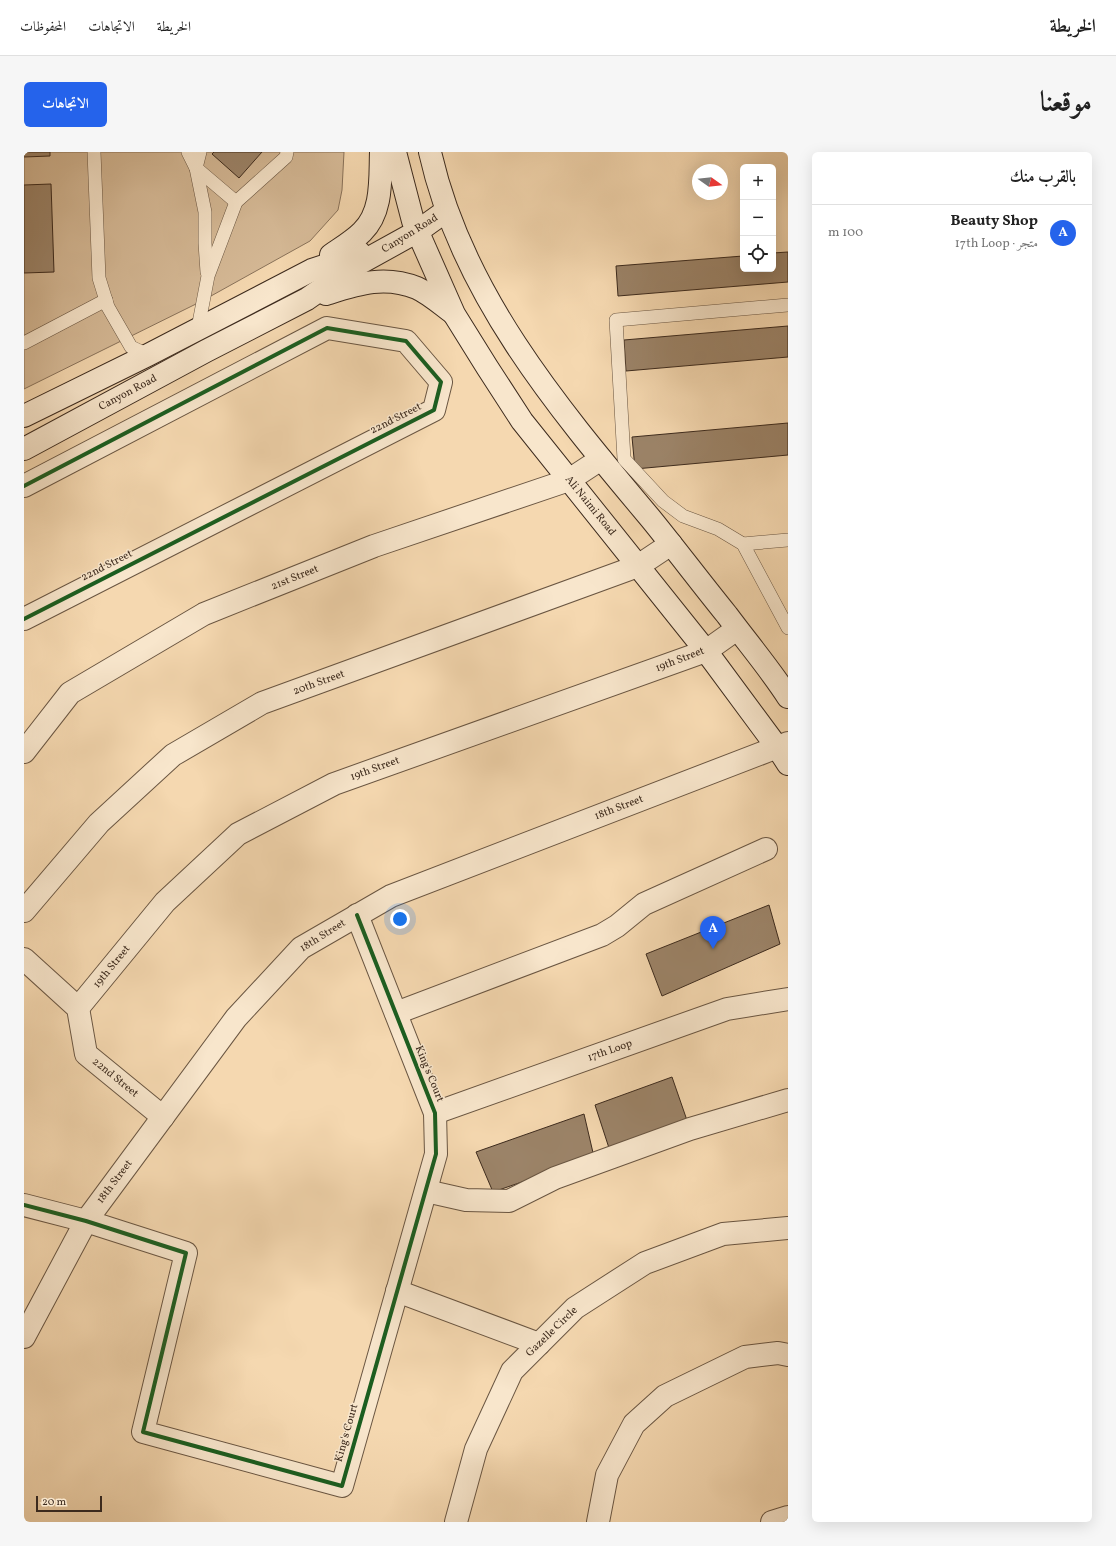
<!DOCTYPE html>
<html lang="ar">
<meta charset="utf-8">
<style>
body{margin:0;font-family:Vollkorn,Amiri,serif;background:#f6f6f6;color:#222;direction:rtl}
.controls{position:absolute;right:12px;top:12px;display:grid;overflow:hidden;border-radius:6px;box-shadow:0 4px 16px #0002}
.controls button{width:36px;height:36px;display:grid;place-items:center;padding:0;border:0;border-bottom:1px solid #e0e0e0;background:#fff;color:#222;font:20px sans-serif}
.compass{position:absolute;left:668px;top:12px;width:36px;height:36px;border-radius:50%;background:#fff;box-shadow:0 4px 16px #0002;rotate:105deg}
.scale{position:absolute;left:12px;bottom:10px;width:66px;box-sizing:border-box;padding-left:4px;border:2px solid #3c2a1d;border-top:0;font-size:11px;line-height:14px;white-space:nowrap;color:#3c2a1d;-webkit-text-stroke:3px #f8e6cc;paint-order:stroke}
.you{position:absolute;left:376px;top:767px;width:14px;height:14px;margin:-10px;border:3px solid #fff;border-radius:50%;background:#1a73e8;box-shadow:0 0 0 6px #1a73e833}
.badge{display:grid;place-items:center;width:26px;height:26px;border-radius:50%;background:#2563eb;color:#fff;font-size:13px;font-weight:700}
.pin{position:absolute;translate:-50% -33px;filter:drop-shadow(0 1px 2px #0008)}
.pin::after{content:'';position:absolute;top:21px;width:14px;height:12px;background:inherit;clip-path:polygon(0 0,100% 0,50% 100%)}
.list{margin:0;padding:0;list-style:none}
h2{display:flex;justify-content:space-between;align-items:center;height:52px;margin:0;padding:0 16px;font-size:17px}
h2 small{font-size:13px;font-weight:400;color:#767676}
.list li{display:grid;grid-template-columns:26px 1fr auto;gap:12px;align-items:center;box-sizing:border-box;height:56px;padding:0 16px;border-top:1px solid #e0e0e0}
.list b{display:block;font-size:15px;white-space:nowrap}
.list p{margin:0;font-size:13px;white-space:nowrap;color:#767676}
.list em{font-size:13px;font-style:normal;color:#767676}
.icon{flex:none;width:22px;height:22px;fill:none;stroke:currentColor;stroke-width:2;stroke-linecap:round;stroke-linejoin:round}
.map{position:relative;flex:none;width:764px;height:1370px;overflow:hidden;direction:ltr;border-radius:6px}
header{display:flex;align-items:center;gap:24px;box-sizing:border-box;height:56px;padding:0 20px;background:#fff;border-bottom:1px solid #e0e0e0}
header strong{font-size:19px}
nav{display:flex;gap:22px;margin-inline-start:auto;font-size:14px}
.intro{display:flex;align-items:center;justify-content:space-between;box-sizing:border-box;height:96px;padding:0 24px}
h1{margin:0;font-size:28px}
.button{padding:10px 18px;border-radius:6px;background:#2563eb;color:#fff;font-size:14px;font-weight:700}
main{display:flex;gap:24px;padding:0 24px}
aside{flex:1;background:#fff;border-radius:6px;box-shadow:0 4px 16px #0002}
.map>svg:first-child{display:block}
</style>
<header>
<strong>الخريطة</strong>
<nav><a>الخريطة</a><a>الاتجاهات</a><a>المحفوظات</a></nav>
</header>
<div class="intro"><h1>موقعنا</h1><a class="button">الاتجاهات</a></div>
<main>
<aside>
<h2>بالقرب منك<small></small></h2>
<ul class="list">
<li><span class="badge">A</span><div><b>Beauty Shop</b><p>متجر · 17th Loop</p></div><em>100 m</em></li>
</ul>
</aside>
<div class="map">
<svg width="764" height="1370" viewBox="0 0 764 1370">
<rect width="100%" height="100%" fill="#f5d8b0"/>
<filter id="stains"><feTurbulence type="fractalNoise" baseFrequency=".005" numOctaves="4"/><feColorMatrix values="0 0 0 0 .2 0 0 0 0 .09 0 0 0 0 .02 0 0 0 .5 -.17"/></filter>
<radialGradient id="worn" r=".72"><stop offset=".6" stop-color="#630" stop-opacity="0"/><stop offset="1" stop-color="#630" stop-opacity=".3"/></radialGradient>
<polygon fill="#d6ba97" stroke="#89725a" points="0,0 320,0 318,38 314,58 286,89 178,149 0,237"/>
<g fill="#9c8469" stroke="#3c2a1d">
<polygon points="0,0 26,0 26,4 0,5"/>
<polygon points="190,0 238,0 215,26 188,2"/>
<polygon points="27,32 30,120 0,121 0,33"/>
<polygon points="764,100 764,130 594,144 592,114 719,104 719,117 749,117 749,101"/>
<polygon points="764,174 764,205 602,219 600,188"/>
<polygon points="764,271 764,303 611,317 608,285"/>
<polygon points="745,753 756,792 638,844 622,802"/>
<polygon points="648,925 666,977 585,996 571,953"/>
<polygon points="560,962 570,1005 469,1040 452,1000"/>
</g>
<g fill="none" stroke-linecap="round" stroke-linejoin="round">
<g stroke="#6a5642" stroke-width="14">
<g id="lane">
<polyline points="70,0 75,126 84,155 107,195 124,203"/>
<polyline points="164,0 172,16 181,60 181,91 183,120"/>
<polyline points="176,0 172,16 212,50"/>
<polyline points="764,153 592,168 600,307 639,349 659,364 694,377 719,392 764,476"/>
<polyline points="175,180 174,176 184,124 212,50 262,5 263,0"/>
<polyline points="0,191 82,148"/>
<polyline points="719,392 764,388"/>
</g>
</g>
<g stroke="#6a5642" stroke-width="24">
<g id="street">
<polyline points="0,334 303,176 382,189 417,230 410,258 0,467"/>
<polyline points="0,600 46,541 180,462 350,394 545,328 577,307"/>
<polyline points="0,759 75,671 149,603 238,551 614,414 647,392"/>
<polyline points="0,807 54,856 62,902 139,965"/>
<polyline points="54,856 141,750 214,682 310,632 682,499 713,477"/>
<polyline points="372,861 578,783 593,774 620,752 742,697"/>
<polyline points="411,961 703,857 764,847"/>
<polyline points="402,1039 442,1048 485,1049 531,1026 666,977 764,948"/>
<polyline points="0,1053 62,1069 162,1101 119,1280 318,1334 412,1002 411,961 333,763"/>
<polyline points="373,1139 515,1192"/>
<polyline points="0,1185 62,1069 212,866 277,796 367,744 764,591"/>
<polyline points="432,1370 452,1297 488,1219 551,1156 621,1111 699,1082 764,1076"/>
<polyline points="574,1370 583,1323 610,1272 641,1244 721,1205 754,1201 764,1203"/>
<polyline points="748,1370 764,1365"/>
</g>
</g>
<g stroke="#3c2a1d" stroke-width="24">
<g id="secondary">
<polyline points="371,0 389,69 430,162 463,215 498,269 682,499 753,595 764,612"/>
<path d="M406,0C438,143 535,257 627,367C653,399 677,431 703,463C723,490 746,517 764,545"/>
<path d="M307,103C317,96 329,89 338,80C359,60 356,27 357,0"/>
<path d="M302,142C334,132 360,123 393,136C406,142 418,153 429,161"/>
<polyline points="0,264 124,203 288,118 324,106 335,100"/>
<polyline points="0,297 182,199 283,147 329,115 394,79 422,59"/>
</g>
</g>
<use href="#lane" stroke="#f8e6cc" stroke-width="13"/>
<use href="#street" stroke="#f8e6cc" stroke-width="22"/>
<use href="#secondary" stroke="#f8e6cc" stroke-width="22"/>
<g stroke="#f8e6cc" stroke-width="6">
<g id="cycleway">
<polyline points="0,334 303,176 382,189 417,230 410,258 0,467"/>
<polyline points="0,1053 62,1069 162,1101 119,1280 318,1334 412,1002 411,961 333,763"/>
</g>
</g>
<use href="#cycleway" stroke="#1b5e20" stroke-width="4"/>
</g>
<g text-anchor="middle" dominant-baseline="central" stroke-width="3" stroke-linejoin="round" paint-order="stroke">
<g font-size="11" fill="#3c2a1d" stroke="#f8e6cc">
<text transform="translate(386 82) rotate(-32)">Canyon Road</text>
<text transform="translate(104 241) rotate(-28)">Canyon Road</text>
<text transform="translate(372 267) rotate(-27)">22nd Street</text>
<text transform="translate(566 354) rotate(51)">Ali Naimi Road</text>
<text transform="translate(83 414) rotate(-27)">22nd Street</text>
<text transform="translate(271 426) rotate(-22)">21st Street</text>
<text transform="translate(656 508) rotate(-21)">19th Street</text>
<text transform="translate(295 531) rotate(-20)">20th Street</text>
<text transform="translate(351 617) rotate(-20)">19th Street</text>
<text transform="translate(595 656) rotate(-21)">18th Street</text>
<text transform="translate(299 784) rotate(-32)">18th Street</text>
<text transform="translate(88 815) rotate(-51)">19th Street</text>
<text transform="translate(586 899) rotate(-19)">17th Loop</text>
<text transform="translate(405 922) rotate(68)">King's Court</text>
<text transform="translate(91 926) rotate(39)">22nd Street</text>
<text transform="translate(91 1030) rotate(-53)">18th Street</text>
<text transform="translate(528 1180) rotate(-44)">Gazelle Circle</text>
<text transform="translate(323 1281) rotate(-74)">King's Court</text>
</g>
</g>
<rect width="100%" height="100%" filter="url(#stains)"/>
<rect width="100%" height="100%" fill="url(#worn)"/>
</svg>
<div class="controls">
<button>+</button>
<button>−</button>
<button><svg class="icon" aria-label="locate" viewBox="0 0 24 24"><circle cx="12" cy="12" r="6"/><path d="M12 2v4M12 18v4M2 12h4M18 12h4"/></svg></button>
</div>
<svg class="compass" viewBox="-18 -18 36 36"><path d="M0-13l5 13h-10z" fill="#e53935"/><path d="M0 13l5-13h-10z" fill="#767676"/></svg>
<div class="scale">20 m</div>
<div class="you"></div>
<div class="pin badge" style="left:689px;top:797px">A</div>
</div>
</main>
